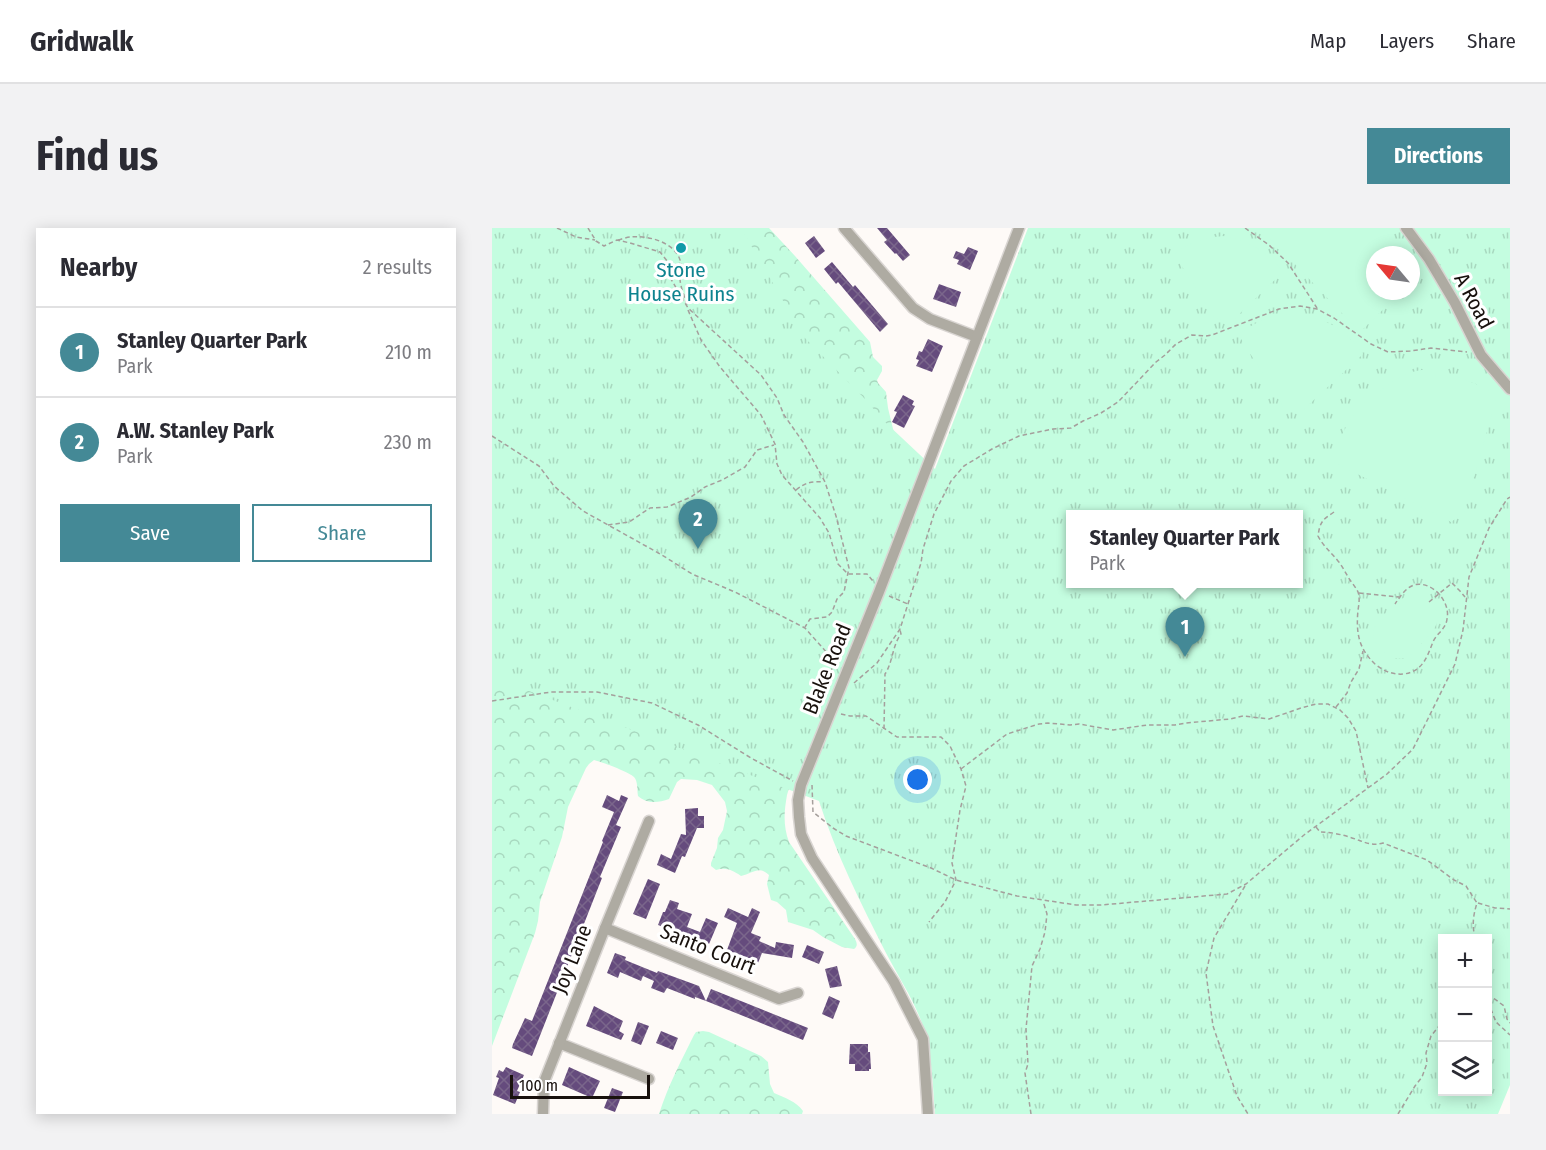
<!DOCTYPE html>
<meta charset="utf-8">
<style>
body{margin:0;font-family:"Fira Sans Condensed",sans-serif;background:#f2f2f3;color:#2b2b33}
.controls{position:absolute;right:18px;bottom:18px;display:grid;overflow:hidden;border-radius:0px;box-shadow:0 3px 15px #0003}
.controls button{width:54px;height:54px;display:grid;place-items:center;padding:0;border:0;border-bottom:2px solid #e1e1e2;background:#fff;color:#2b2b33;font:30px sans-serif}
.compass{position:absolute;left:874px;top:18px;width:54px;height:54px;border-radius:50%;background:#fff;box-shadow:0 3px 15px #0003;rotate:299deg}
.scale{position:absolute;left:18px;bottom:15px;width:140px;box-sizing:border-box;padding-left:6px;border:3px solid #18110d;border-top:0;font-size:16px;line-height:21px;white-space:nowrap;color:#18110d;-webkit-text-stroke:4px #fff;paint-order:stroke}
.you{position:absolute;left:426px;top:552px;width:21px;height:21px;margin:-15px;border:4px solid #fff;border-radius:50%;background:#1a73e8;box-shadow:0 0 0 9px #1a73e833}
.badge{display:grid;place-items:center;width:39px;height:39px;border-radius:50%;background:#448996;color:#fff;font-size:20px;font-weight:700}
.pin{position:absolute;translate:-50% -50px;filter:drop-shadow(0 2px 3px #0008)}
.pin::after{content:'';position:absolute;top:32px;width:21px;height:18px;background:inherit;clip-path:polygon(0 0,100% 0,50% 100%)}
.popup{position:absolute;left:574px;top:282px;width:237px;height:78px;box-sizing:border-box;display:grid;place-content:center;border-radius:0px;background:#fff;filter:drop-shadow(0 2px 4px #0005);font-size:20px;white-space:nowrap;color:#7c7c81}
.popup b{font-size:22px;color:#2b2b33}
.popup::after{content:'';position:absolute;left:50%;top:100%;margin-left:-12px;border:12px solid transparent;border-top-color:#fff}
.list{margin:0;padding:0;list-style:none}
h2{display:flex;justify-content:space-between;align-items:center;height:78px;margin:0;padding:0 24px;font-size:26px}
h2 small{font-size:20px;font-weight:400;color:#7c7c81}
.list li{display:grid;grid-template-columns:39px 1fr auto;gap:18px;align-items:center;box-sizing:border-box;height:90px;padding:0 24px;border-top:2px solid #e1e1e2}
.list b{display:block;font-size:22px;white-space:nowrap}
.list p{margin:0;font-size:20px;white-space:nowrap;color:#7c7c81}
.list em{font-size:20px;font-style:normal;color:#7c7c81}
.actions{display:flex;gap:12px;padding:18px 24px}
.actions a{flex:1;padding:14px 0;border:2px solid #448996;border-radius:0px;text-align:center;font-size:21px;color:#448996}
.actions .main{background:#448996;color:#fff}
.icon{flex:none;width:33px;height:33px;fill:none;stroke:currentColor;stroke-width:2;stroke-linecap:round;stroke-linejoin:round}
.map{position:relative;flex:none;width:1018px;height:886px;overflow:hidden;border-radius:0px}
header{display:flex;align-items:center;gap:36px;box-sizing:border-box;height:84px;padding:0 30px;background:#fff;border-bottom:2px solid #e1e1e2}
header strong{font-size:28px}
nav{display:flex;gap:33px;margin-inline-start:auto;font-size:21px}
.intro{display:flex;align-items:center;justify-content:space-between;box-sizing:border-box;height:144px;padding:0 36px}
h1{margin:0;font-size:42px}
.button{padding:15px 27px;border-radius:0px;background:#448996;color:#fff;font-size:21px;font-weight:700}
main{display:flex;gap:36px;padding:0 36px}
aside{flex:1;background:#fff;border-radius:0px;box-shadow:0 3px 15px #0003}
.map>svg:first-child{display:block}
</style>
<header>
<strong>Gridwalk</strong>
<nav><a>Map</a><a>Layers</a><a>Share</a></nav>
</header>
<div class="intro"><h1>Find us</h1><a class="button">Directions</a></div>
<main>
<aside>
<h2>Nearby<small>2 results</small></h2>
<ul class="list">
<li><span class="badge">1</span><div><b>Stanley Quarter Park</b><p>Park</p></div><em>210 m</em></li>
<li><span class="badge">2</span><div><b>A.W. Stanley Park</b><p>Park</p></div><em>230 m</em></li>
</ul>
<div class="actions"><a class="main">Save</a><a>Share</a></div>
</aside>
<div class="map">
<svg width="1018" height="886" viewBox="0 0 1018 886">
<defs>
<pattern id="forest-crowns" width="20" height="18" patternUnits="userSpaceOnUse" patternTransform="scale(1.5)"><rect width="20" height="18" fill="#c4fde0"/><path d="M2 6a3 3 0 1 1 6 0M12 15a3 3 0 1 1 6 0" fill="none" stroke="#a8d8bf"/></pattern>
<pattern id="park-tufts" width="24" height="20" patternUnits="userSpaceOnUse" patternTransform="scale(1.5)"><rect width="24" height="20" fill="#c4fde0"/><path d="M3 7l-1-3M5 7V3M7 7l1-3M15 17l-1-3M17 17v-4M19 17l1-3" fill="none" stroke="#a8d8bf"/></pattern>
<pattern id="building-cross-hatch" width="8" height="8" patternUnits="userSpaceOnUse" patternTransform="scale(1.5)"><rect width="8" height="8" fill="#654b7d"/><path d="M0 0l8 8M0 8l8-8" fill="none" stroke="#7a668b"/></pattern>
</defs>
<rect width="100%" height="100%" fill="#fefaf7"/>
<g fill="url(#forest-crowns)">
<path d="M0,0H277L303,28L378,114L381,129L390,138V143L385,152L386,155L394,164L396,180L402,205L295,567C292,584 291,598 297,614L363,711C365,715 366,718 362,721L350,719L331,709L321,702L296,694L294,682L285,674L279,672L275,656L277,647C267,637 260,646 249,648C240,642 234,639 224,642L219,638V635L225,620L226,610L231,602L235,583L233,574L220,557L205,552L189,551L185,554L177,571C166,575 155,576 146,568C145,562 146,553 142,549C137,544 110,534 102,532L97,536L94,540L76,579L70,609L48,674L46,693L43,705L0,818Z"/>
<path d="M211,803L217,804L269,828L276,834L278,856L282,865C293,870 304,873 311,883L310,886H167C176,858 189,833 202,807L204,804Z"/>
</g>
<path fill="url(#park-tufts)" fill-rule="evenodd" d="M0,0H249L312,109L372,170L393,194L443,241L536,0H1018V857L1006,886H443C441,860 440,828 433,804C425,777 407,750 394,725C369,676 344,626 327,573L0,449ZM883,27H919V63H883ZM579,286H807V356H579ZM951,710H996V864H951Z"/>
<g fill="#c4fde0">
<polygon points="780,0 890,0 915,27 883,27 883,63 910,63 868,104 774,6"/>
<path d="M731,8C760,13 772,23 792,43L738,95L723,90L682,26C699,14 710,10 731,8Z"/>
<path d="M803,86C837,92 850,98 871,126L809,184L792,180L746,106C768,92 777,87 803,86Z"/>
<path d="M947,142C968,149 987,156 1005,168L972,285L959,294L840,233C853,196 861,181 894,158C902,152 914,145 924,143C931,141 940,142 947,142Z"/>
<path d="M920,366C927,367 932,370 937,374C955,389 942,403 929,416C921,424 916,433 903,430C897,429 892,424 888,420C875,405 883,396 894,385C902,376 909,370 920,366Z"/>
</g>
<g fill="url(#building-cross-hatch)">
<polygon points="385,0 395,0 418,27 411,33 404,25 403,26 392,14 395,12"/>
<polygon points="322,8 333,23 324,30 313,15"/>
<polygon points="476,19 486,23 478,42 465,36 467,32 461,30 464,23 472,26"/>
<polygon points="340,34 361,59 363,57 396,96 388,104 346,54 344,56 332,41"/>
<polygon points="447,56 469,64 464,79 441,71"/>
<polygon points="436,111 451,118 440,144 424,138 427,132 424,131 427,123 430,124"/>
<polygon points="411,167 422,173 420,177 423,178 412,200 400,194 405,184 402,183"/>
<polygon points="115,567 127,573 129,567 136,570 124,597 129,599 108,649 110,650 40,828 20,820 21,816 33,790 40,793 111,614 110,613 122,584 110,579"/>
<polygon points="206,580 206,588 212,588 212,600 205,600 193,629 190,628 183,645 165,637 169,626 179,631 189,606 194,607 193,581"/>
<polygon points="156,651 168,656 154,691 141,686"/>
<polygon points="178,672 187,675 185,681 200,686 195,699 208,704 214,690 226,695 217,716 166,697 171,684 173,684"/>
<polygon points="236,680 256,689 260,680 268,684 259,705 269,709 267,713 283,720 284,714 302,717 300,730 270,725 266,735 235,722 245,695 232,689"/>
<polygon points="315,717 332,724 327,736 310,729"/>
<polygon points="123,725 134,729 133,732 165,745 166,743 207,758 214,773 203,769 203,771 175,760 172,765 159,760 162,753 151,748 149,753 128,744 126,750 115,745"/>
<polygon points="345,738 350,758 338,760 333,741"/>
<polygon points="219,761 316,800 311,812 214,773"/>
<polygon points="337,768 348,773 341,791 330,786"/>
<polygon points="102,778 131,793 127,803 132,806 129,812 94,798"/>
<polygon points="146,794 157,798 149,817 139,813"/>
<polygon points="169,803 186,810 181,822 164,815"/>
<polygon points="358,816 376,816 376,824 378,824 379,841 377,841 377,843 363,843 363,836 357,836"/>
<polygon points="14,839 32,847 25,863 28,864 23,876 1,867 7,850 4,849 7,842 11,844"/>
<polygon points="77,839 108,853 100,870 70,857"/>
<polygon points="120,860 131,864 123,884 112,880"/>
</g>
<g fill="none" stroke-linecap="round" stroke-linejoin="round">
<g stroke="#d9d5d2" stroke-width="13">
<g id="minor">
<polyline points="352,0 421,80 438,91 485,109"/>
<polyline points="914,0 937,31 963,75 989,127 1018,161"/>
<polyline points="113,700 287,771 306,765"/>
<polyline points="67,815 157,851"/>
<polyline points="51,886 52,854 113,700 157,593"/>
<polyline points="436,886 431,811 402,754 320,630 309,606 307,589 306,572 309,557 387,364 527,0"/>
</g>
</g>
<g stroke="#a59f9c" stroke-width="1.5" stroke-dasharray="4.5 3" stroke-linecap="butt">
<polyline points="65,0 84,9 103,12"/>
<polyline points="96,0 104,13 112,18 125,12 138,15 168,24 176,34 176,46 196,80 269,147 285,170 292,187 311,214 333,254 344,288 357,340 352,364 345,371 340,384 335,389 318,391 313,399"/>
<polyline points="753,0 777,17 796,35 825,80"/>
<path d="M126,12C130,11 135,9 139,9C157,7 186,15 189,36C190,40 187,45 188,50C188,59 193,69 195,77"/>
<polyline points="196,82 209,112 228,139 269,187 283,216 285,236 290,247 328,290 337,305 346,336 356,346 375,346 381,353"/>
<polyline points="0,208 47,238 62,258 91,283 170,327 200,346 243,364 313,400 336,426 340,438 338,457"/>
<path d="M304,262C314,254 320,253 332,254"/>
<path d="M842,284C830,292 828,294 826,308C831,318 839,324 846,333C851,339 854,346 858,352C861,356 864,360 866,364C868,369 867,376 866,382C864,404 866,420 883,436C891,443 901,447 912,446C931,443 935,429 941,414C944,406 954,401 955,391C959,374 940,352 922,357C913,360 908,369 903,376"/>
<polyline points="116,297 137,294 158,280 175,279 199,269 213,259 230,252 253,239 265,222 282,217"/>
<polyline points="867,365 907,369"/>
<polyline points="397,368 416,376"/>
<polyline points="937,374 960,355 968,363 973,369"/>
<polyline points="362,455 385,435 408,401 429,335 431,321 442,286 459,253 472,238 500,221 527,208 561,201 579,200 591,193 609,185 626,174 664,134 673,127 684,116 700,107 714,108 720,107 787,81 808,78 825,81 842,90 879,116 896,124 918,123 939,120 975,124"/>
<polyline points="0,473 59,464 105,464 160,475 206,497 259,530 301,553"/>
<polyline points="844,479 855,465 859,454 867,441 871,423"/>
<polyline points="349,486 358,488 374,488 405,509 449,509 458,518 469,541 474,558 468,582 460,635 464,652 453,674 437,694"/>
<path d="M392,501L393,446C401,434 400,418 409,406L408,402"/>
<polyline points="469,541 515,506 547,496 556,495 578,497 587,496 621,502 655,497 683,497 694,495 738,491 751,488 777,491 809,480 824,476 836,476 848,482 856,490 864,503 876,560"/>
<polyline points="320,557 321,584 341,600 354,608 439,640 464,652 525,668 584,677 609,677 735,666 754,656 812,607 895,546 921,521 963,436 971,402 977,349 997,300 1015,271 1018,269"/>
<path d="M824,599L828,604C837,604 848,606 857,609C869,612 878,619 891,615L935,632L962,652L974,658L985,675C981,688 980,697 983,710"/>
<polyline points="753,658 722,710 714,745 721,798 745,868 756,886"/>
<polyline points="986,675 1003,680 1018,681"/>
<polyline points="996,766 1012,778 1015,791 1018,795"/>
<polyline points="996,774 1004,794 1018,807"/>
<polyline points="539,886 533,845 536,836 534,801 540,738 548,721 553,704 555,686 551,673"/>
<polyline points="906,886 923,858 930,849 935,835 934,825 939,808 951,793"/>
</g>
<use href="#minor" stroke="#aeaba2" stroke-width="10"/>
</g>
<circle fill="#0f9aa8" stroke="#fff" stroke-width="2" cx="189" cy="20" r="6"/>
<g text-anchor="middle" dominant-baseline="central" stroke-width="6" stroke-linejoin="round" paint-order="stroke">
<g font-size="21" fill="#0d838f" stroke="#fff">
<text x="189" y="42">Stone<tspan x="189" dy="24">House Ruins</tspan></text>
</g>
<g font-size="21" fill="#18110d" stroke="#fff">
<text transform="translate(982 73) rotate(62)">A Road</text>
<text transform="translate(335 441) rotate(-68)">Blake Road</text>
<text transform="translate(216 721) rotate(22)">Santo Court</text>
<text transform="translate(80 731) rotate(-68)">Joy Lane</text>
</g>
</g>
</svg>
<div class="controls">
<button>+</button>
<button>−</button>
<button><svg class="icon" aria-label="layers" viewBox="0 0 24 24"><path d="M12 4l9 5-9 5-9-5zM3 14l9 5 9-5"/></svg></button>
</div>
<svg class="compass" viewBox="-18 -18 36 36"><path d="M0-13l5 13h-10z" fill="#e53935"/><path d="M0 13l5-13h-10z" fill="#7c7c81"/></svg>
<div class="scale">100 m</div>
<div class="you"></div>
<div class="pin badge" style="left:693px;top:429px">1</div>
<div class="popup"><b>Stanley Quarter Park</b>Park</div>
<div class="pin badge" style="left:206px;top:321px">2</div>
</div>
</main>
